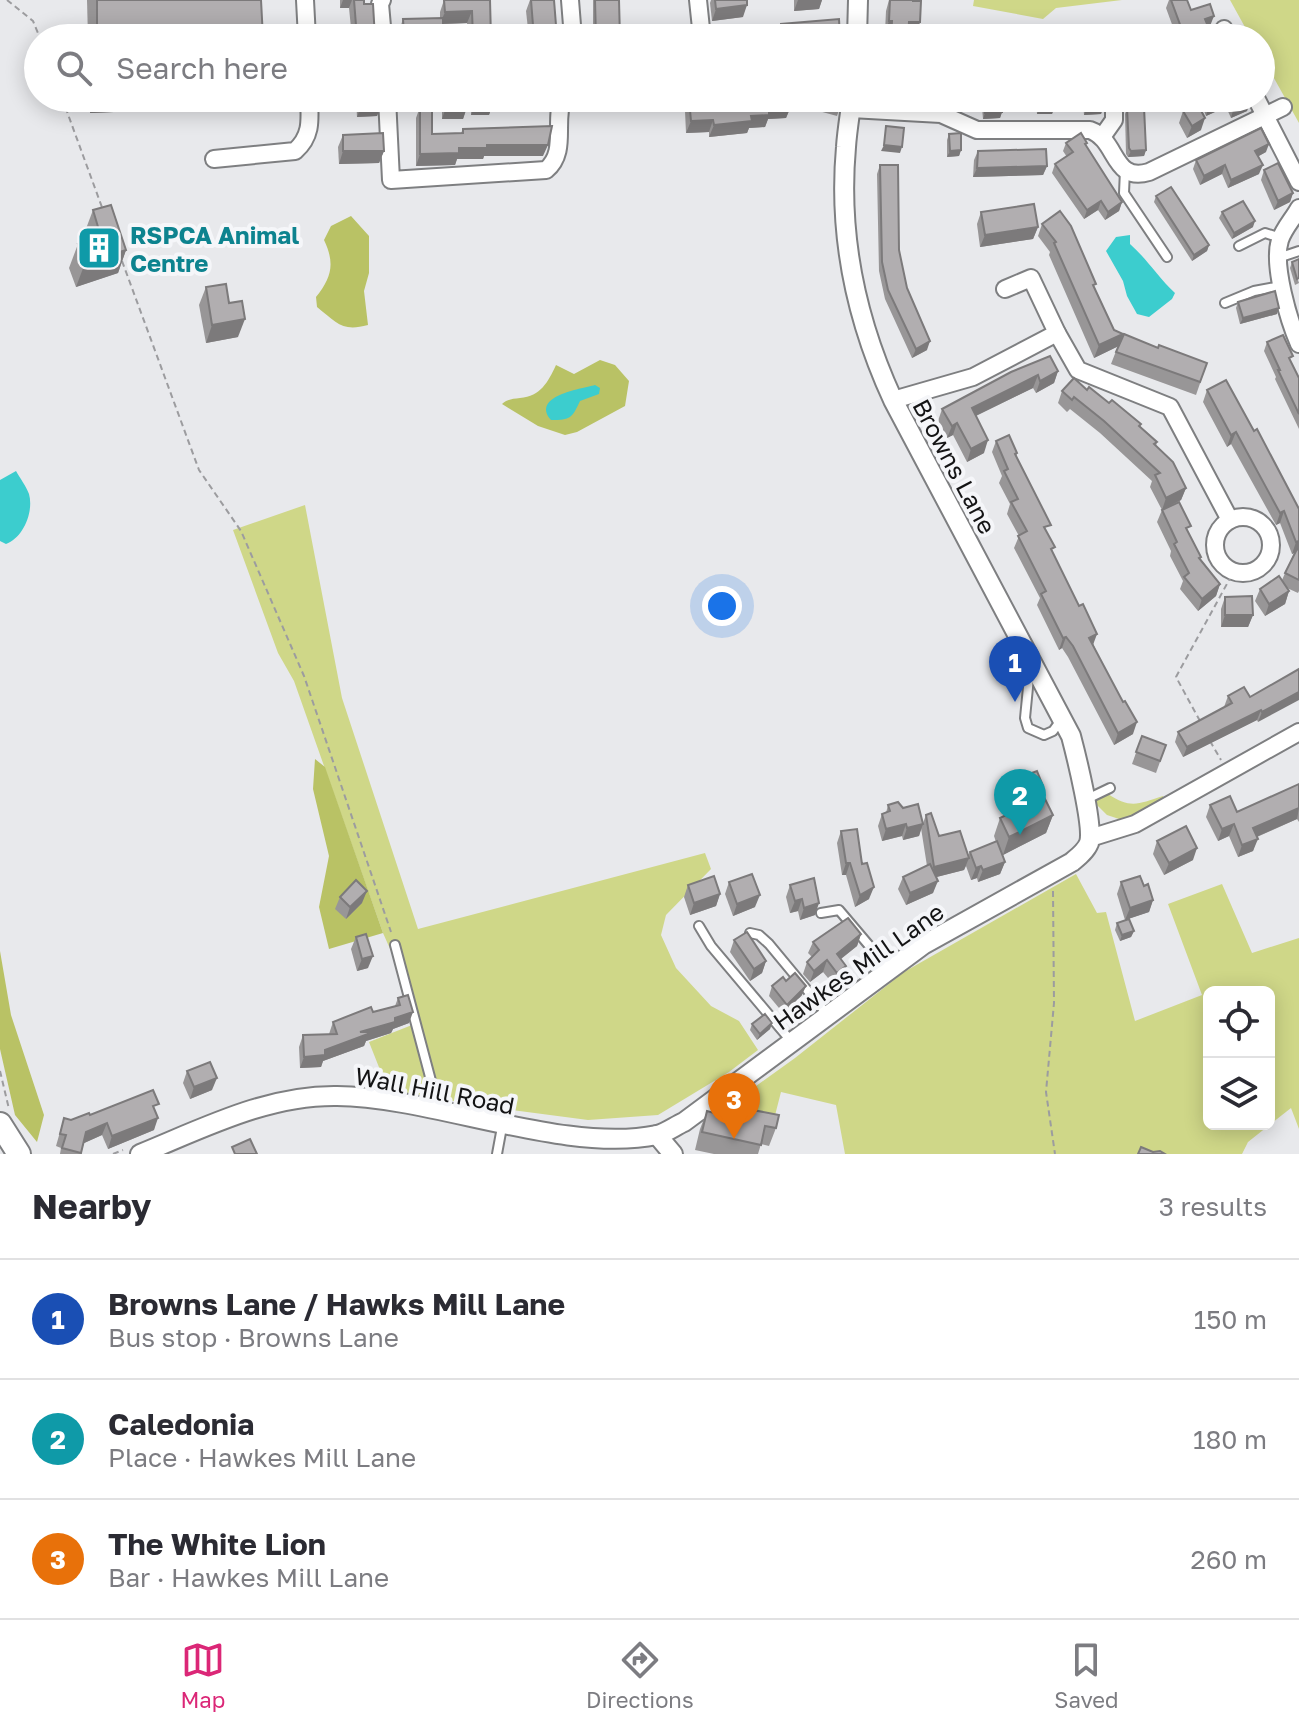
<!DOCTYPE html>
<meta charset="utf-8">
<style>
body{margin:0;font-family:"Golos Text",sans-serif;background:#f7f7f7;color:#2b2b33}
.controls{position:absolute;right:24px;bottom:24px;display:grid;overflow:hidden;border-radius:12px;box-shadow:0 4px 20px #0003}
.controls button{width:72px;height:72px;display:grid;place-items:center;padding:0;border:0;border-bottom:2px solid #e1e1e2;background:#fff;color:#2b2b33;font:40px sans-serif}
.you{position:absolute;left:722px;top:606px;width:28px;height:28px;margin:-20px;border:6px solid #fff;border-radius:50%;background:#1a73e8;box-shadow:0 0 0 12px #1a73e833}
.badge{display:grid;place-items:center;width:52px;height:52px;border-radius:50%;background:#db2777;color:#fff;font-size:26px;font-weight:700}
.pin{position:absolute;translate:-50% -66px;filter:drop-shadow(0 2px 4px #0008)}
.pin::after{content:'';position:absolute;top:42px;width:28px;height:24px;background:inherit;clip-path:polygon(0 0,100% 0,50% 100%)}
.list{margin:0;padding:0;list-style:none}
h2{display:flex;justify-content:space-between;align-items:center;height:104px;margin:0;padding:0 32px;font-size:34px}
h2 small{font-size:26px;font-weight:400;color:#7c7c81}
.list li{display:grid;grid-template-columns:52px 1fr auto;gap:24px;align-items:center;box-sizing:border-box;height:120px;padding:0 32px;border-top:2px solid #e1e1e2}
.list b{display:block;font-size:30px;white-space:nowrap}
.list p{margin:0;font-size:26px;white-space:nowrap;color:#7c7c81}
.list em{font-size:26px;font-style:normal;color:#7c7c81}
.icon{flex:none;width:44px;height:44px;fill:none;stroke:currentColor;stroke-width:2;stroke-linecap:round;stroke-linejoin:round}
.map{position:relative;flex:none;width:1299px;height:1154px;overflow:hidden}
.search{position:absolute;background:#fff;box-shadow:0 4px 20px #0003;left:24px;right:24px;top:24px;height:88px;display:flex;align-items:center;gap:20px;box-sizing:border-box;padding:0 28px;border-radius:44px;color:#7c7c81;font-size:30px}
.sheet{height:464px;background:#fff}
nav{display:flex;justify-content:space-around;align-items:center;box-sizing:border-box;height:112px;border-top:2px solid #e1e1e2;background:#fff;font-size:22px;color:#7c7c81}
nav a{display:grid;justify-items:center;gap:4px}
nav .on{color:#db2777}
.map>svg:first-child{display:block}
</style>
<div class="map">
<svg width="1299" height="1154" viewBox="0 0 1299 1154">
<rect width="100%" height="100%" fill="#e8e9ec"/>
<g fill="#cfd788" fill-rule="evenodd">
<polygon points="974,0 1122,0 1056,8 1043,19 973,6"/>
<polygon points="1230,0 1299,0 1299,123 1261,55 1261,38 1251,38"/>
<polygon points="305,505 342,698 418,929 705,853 711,869 666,915 661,935 676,968 711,1006 739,1021 758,1050 729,1072 658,1115 588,1120 482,1106 388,1090 369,1042 412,1025 399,969 383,933 294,681 278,653 233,530"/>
<path d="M1108,794C1131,809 1138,804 1163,796L1166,802L1125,821L1107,815L1092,800Z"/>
<path d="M1076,874L1097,913L1106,912L1135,1021L1202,995L1168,904L1222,884L1252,953L1299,938V1129L1291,1108L1248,1142L1242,1154H845L836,1105L781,1092L771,1131L728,1106L795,1058L904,972ZM1209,992H1269V1124H1209Z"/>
</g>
<g fill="#b9c265">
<path d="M351,216L369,236V273L364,291L368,325C342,332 337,323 317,307L316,297C332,277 335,263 324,240L331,226Z"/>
<path d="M600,360L615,365L629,381L625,406L577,432L565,435L538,426L502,404C508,399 512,399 520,398C541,396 548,382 556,365L574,374Z"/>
<polygon points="315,759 325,767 383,933 329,949 319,907 329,856 313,789"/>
<polygon points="0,951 11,1015 44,1115 37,1142 15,1115 0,1049"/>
</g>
<g fill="#3ccdce">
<path d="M1130,235V244C1147,259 1158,277 1175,293L1172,299L1149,317L1137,314L1127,296L1123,281L1106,251L1116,237Z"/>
<path d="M595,385L600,388L599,394L580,401C572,418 571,420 551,420C531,396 580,389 595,385Z"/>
<path d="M16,471C20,478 26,486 29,494C34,512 23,538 6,544L0,541V480Z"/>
</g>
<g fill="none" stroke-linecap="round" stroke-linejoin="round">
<g stroke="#7e7f81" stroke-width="12">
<g id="service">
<polyline points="1125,170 1124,193 1167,257"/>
<polyline points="1239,246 1265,233 1281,238"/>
<polyline points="1278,258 1299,251"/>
<polyline points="1225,303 1254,291 1281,286"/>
<polyline points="1030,667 1025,718 1028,728 1044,735 1053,731 1061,720"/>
<polyline points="1085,800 1110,788"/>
<polyline points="821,913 839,910 889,969"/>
<polyline points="699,926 711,946 791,1041"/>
<polyline points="750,933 759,935 769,944 827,1014"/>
<polyline points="395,945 438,1107"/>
<polyline points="497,1154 502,1127"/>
</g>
</g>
<g stroke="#7e7f81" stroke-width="20">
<g id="minor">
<polyline points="305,0 307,38"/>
<polyline points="382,0 380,4 383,38"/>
<polyline points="570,0 573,38"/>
<polyline points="698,0 702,38"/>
<polyline points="1224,29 1227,38"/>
<polyline points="1159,38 1164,36"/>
<path d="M387,98L391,180L546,170C568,152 553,121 563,98"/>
<polyline points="1256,98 1299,182"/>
<path d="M851,109L941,114L977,130H1090C1118,140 1112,183 1149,172L1283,107"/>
<polyline points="1102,137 1114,120 1114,98"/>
<path d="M214,159L295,151C312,136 310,120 309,98"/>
<path d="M1299,208C1293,219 1284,228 1280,240C1272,265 1289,321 1299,344"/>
<polyline points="1057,333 1078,370 1170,407 1230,520"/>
<polyline points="893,400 973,377 1057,333 1031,278 1005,289"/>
<circle cx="1243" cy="545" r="28"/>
<polyline points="1090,838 1135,824 1299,732"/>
</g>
</g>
<g stroke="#7e7f81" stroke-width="22">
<g id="tertiary">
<polyline points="857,38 858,0"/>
<polyline points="657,1135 673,1154"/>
<path d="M140,1154C204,1128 267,1095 337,1096C434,1097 564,1154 657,1135C666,1133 675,1126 684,1122L923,945L1072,862C1078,857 1086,851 1089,843C1094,827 1076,755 1071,736L893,400C856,320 838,236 846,147C847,131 850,114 852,98"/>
</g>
</g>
<g stroke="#7e7f81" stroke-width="26">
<polyline id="secondary" points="0,1124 19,1154"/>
</g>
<g stroke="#9c9c9f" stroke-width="2" stroke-dasharray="6 4" stroke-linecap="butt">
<polyline points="7,0 33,21 40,38"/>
<polyline points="62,98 103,210"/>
<polyline points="122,261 199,470 241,531 304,676 391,932"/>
<polyline points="1200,721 1176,677 1234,571"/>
<polyline points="1210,741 1221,760"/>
<polyline points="1053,891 1054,1003 1046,1092 1055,1154"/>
<polyline points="0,1071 9,1109"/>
<polyline points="113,1154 123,1150"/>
</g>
<use href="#service" stroke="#fff" stroke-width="8"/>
<use href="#minor" stroke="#fff" stroke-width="16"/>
<use href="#tertiary" stroke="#fff" stroke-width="18"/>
<use href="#secondary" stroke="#fff" stroke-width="22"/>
</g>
<g fill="#989697">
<polygon points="87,0 261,0 263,38 88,38"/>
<polygon points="340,0 364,0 375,38 352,38 349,8 340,8"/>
<polygon points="444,0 490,0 491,38 468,38 467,23 443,24 442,38 399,38 399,31 403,19 440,18 440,12"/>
<polygon points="530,0 554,0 557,38 529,38 526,11"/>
<polygon points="593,0 619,0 620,38 593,38"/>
<polygon points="711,0 715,0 743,17 712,21 710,3"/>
<polygon points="794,0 822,0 819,9 794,11"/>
<polygon points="889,0 920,22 916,33 908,33 908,38 888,38 888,32 885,32 886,11"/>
<polygon points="1169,0 1187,0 1191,10 1210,26 1208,27 1213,38 1177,38 1166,8"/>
<polygon points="90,98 258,98 256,106 90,113"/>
<polygon points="356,98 381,98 381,105 377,116 357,117"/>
<polygon points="445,98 467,98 467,107 463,119 442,119 442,107"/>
<polygon points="471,98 493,98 493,103 489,115 471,115"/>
<polygon points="818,98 843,98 837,116 815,110"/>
<polygon points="1036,98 1103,98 1103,108 1101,114 1084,115 1083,101 1056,103 1052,114 1037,114"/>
<polygon points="1199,98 1249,98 1250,101 1247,111 1231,118 1226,107 1206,116"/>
<polygon points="689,99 707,101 791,106 786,118 768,119 765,127 749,128 747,133 709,137 709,132 686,133 685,111"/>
<polygon points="985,101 1002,112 1000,118 983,119 982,107"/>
<polygon points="420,107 432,134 461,133 463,129 543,156 484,156 483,159 457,159 455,165 416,166 416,118"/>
<polygon points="1127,108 1146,150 1144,156 1128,157 1126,154 1125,114"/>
<polygon points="1183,111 1201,130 1187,138 1179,123"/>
<polygon points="949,134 961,150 959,156 947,157 947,140"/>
<polygon points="343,135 384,151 379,163 339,164 338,147"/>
<polygon points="1066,143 1086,146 1122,202 1119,211 1105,220 1098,210 1084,219 1052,173 1055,164 1067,157 1063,151"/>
<polygon points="978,151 1047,166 1043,175 973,177 974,160"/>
<polygon points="1266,152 1258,156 1259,174 1228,188 1222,174 1200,185 1193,169 1196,160"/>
<polygon points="880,165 907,288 927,350 912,358 885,299 879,271 877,174"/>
<polygon points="1264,170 1293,193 1290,202 1274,210 1261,180"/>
<polygon points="1156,196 1209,245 1207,251 1192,261 1154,202"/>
<polygon points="93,210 126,250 118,273 76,287 69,268 78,244 86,242 84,234"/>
<polygon points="981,212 1038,227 1033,239 980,247 977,224"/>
<polygon points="1222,212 1253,227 1232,239 1219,218"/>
<polygon points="1042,224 1094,288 1114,330 1158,348 1207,363 1196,395 1111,364 1118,346 1094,358 1049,255 1050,252 1038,236"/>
<polygon points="1292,262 1299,283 1295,285 1290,268"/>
<polygon points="206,287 229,303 238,337 206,343 199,305"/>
<polygon points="1238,302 1277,314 1240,324 1236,308"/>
<polygon points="1267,342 1291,362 1299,378 1299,429 1275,379 1276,377 1264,351"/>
<polygon points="1058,371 1054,383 1036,393 1033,388 976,416 984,453 967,462 953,435 947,438 938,421 942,409 1011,372"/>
<polygon points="1087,390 1109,403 1141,424 1140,426 1157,442 1156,446 1186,488 1181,500 1171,505 1188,532 1201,557 1200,559 1220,584 1216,596 1198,611 1180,589 1183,581 1170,556 1171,551 1157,522 1162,510 1150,487 1152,481 1100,433 1070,409 1067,412 1058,403 1062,391"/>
<polygon points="1207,390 1254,431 1299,509 1299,591 1298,593 1287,588 1289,591 1285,604 1265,616 1255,601 1260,589 1282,580 1294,553 1292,554 1280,523 1276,525 1231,444 1227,447 1203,402"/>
<polygon points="996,441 1017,453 1016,457 1047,534 1053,553 1133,734 1114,745 1068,657 1062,648 1059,650 1037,605 1040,598 1014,548 1019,536 1007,514 1010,504 999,483 1002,476 992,452"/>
<polygon points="1225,597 1253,615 1248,627 1221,627 1221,609"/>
<polygon points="1299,669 1258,722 1257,720 1183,757 1175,742 1178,732 1224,707 1228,696 1250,697"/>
<polygon points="1142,736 1166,745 1156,773 1132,764"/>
<polygon points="1026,775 1043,786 1041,792 1030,797 1024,781"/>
<polygon points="1299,784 1299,822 1297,819 1257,837 1253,851 1238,857 1229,836 1218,841 1206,817 1210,805 1237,812"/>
<polygon points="888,805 903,808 923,823 926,815 939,836 968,856 970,852 996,842 994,836 1000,818 1053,815 1046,833 1003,855 1005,862 1000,874 978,882 977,878 971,880 966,866 964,870 936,877 933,893 906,905 898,889 903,877 927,866 921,828 919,836 903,840 902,836 882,841 878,826 882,814 886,813"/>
<polygon points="841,831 862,864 869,899 855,907 846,875 842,875 837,843"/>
<polygon points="1157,841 1193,860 1164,875 1153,854"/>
<polygon points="729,882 755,907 733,916 725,894"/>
<polygon points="1121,882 1144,886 1153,900 1149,912 1125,920 1117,894"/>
<polygon points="688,885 720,894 716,906 690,915 684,897"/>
<polygon points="790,885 815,915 800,920 798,911 790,913 786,897"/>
<polygon points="340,897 362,903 346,919 335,909"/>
<polygon points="1117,923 1134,931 1131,937 1120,941 1115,930"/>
<polygon points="861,934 857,946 841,959 842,977 833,984 823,972 810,982 803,974 807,962 812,957 808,953 813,942"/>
<polygon points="356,937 368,968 357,971 351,949"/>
<polygon points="734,940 766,961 762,973 750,981 730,952"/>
<polygon points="772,986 802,995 784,1014 769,996"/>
<polygon points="398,998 409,1023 393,1029 391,1033 366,1041 364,1046 323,1061 321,1067 300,1068 299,1047 303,1035 329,1034 333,1022 395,1006"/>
<polygon points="772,1023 770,1029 757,1040 750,1030 752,1024"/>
<polygon points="187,1071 212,1090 190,1099 183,1083"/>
<polygon points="716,1103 776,1128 769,1146 761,1144 758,1154 714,1154 695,1150 700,1129 707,1111 713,1113"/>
<polygon points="156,1112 154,1130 108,1149 102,1135 84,1143 81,1154 60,1154 61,1148 56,1146 64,1118 71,1120 90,1115"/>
</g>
<g fill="#7c7a7b">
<polygon points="343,0 352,0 349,8 340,8"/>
<polygon points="798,0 822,0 819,9 794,11"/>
<polygon points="747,5 743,17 712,21 716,9"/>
<polygon points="472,11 467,23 440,24 445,12"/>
<polygon points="1214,16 1210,26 1201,29 1205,19"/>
<polygon points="889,21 892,21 888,32 885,32"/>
<polygon points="909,22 920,22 916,33 905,33"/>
<polygon points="443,34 442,38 403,38 404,35"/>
<polygon points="95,98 258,98 256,106 90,113"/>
<polygon points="534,98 552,98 549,105 531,105"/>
<polygon points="1055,98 1084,98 1083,101 1056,103 1052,114 1037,114 1041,102"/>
<polygon points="1227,98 1229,98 1226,107 1206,116 1209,106"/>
<polygon points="1250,101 1247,111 1231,118 1234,107"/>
<polygon points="476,103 493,103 489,115 471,115"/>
<polygon points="381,105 377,116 357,117 361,106"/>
<polygon points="791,106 786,118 768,119 765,127 749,128 747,133 709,137 714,125 751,116 769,107"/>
<polygon points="446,107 467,107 463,119 442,119"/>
<polygon points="1103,108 1101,114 1084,115 1086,109"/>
<polygon points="1002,112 1000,118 983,119 985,113"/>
<polygon points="1205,118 1201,130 1187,138 1192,126"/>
<polygon points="713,120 709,132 686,133 691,121"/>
<polygon points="1269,144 1266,152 1252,160 1255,151"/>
<polygon points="487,145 548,145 543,156 484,156 483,159 457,159 455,165 416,166 420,154 459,148"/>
<polygon points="884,145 902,147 900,153 881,151"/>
<polygon points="961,150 959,156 947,157 950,151"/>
<polygon points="1146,150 1144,156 1128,157 1131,151"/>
<polygon points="343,151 384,151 379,163 339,164"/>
<polygon points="1225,165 1222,174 1200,185 1204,176"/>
<polygon points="1263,165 1259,174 1228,188 1231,180"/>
<polygon points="1047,166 1043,175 973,177 977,168"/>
<polygon points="1293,193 1290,202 1274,210 1278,201"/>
<polygon points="1101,201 1098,210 1084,219 1087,210"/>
<polygon points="1122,202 1119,211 1105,220 1108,212"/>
<polygon points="1255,221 1253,227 1232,239 1234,233"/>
<polygon points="1038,227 1033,239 980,247 985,235"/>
<polygon points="1209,245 1207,251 1192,261 1194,255"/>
<polygon points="126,250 118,273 76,287 85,263"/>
<polygon points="1279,308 1277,314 1240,324 1243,318"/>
<polygon points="245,319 238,337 206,343 212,325"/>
<polygon points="1123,334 1119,346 1094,358 1099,345"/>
<polygon points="930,341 927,350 912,358 916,349"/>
<polygon points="1058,371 1054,383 1036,393 1040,381"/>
<polygon points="1038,375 1033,388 967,420 972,408"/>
<polygon points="957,423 953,435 947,438 952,426"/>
<polygon points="1236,432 1231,444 1227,447 1231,435"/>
<polygon points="988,440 984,453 967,462 971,449"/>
<polygon points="1186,488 1181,500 1162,510 1166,498"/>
<polygon points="1284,511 1280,523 1276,525 1280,513"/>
<polygon points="1299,541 1299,551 1292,554 1296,542"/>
<polygon points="1220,584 1216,596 1198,611 1202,599"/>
<polygon points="1289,591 1285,604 1265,616 1269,604"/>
<polygon points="1225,615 1253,615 1248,627 1221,627"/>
<polygon points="1097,634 1093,645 1089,638"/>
<polygon points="1066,637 1062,648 1059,650 1063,638"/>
<polygon points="1299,692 1299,700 1258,722 1262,712"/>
<polygon points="1261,710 1257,720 1183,757 1187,747"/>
<polygon points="1137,722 1133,734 1114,745 1118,733"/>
<polygon points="1043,786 1041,792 1030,797 1032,791"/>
<polygon points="1299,808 1297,819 1249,840 1253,828"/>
<polygon points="1053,815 1046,833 1003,855 1009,837"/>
<polygon points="906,824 902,836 882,841 886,829"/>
<polygon points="923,824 919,836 903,840 907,828"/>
<polygon points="1234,824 1229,836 1218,841 1222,829"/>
<polygon points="1258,839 1253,851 1238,857 1242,845"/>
<polygon points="1197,848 1193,860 1164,875 1169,863"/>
<polygon points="969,858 964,870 929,879 934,867"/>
<polygon points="1005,862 1000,874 978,882 983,870"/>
<polygon points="846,863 850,863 846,875 842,875"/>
<polygon points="981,866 977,878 971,880 976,868"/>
<polygon points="938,881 933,893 906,905 910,893"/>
<polygon points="874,887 869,899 855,907 860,895"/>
<polygon points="367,891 362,903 346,919 350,907"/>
<polygon points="720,894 716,906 690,915 694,903"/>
<polygon points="760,895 755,907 733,916 737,904"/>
<polygon points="802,899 798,911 790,913 795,901"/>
<polygon points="1153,900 1149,912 1125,920 1130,908"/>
<polygon points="819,903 815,915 800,920 804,908"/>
<polygon points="1134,931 1131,937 1120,941 1122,935"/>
<polygon points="861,934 857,946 833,965 837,954"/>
<polygon points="373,956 368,968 357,971 362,959"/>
<polygon points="827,960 823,972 810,982 814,971"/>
<polygon points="766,961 762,973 750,981 754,969"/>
<polygon points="846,966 842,977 833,984 837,973"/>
<polygon points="806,986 802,995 784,1014 787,1005"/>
<polygon points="413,1012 409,1023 393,1029 391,1033 366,1041 364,1046 323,1061 321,1067 300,1068 304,1057 325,1050 360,1032"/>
<polygon points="772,1023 770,1029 757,1040 760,1034"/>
<polygon points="217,1078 212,1090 190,1099 194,1087"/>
<polygon points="158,1118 154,1130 108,1149 112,1136"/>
<polygon points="107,1123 102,1135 82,1144 86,1132"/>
</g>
<g fill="#b1aeb0" stroke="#7c7a7b" stroke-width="2">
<polygon points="97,0 261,0 263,38 97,38"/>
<polygon points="354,0 364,0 364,4 373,4 375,38 357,38"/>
<polygon points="444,0 490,0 491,38 473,38 472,11 445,12"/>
<polygon points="531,0 554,0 557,38 534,38"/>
<polygon points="595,0 619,0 620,38 596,38"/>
<polygon points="715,0 747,0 747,5 716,9"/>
<polygon points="890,0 913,0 913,1 921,1 920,22 909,22 908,38 891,38 892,21 889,21"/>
<polygon points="1171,0 1187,0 1191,10 1210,4 1214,16 1205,19 1213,38 1185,38"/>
<polygon points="443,18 443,34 404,35 403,19"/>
<polygon points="839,19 840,38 726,38 738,35 756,34 756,29 781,27 781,24"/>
<polygon points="698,34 698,38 678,38 678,35"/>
<polygon points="360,98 381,98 381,105 361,106"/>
<rect x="446" y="98" width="21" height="9"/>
<rect x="476" y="98" width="17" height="5"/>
<polygon points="707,98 707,101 726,101 749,98 790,98 791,106 769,107 769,115 751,116 752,121 714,125 713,120 691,121 689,99"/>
<polygon points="820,98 843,98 842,104"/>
<rect x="1041" y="98" width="16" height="4"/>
<polygon points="1086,98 1103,98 1103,108 1086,109"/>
<polygon points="1207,98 1227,98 1209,106"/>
<polygon points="1230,98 1249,98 1250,101 1234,107"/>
<polygon points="985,101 1002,101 1002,112 985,113"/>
<polygon points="1198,105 1205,118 1192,126 1183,111"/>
<polygon points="432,106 432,134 463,133 463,129 552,126 548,145 487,145 487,148 459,148 459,153 420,154 420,107"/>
<polygon points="1144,107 1146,150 1131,151 1129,148 1127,108"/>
<polygon points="886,126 904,128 902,147 884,145"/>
<polygon points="1261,128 1269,144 1255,151 1263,165 1231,180 1225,165 1204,176 1196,160"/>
<polygon points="383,133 384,151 343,151 343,135"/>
<polygon points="961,133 961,150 950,151 949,134"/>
<polygon points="1081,133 1087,143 1085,144 1122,202 1108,212 1101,201 1087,210 1055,164 1073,152 1066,143"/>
<polygon points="1046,149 1047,166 977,168 978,151"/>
<polygon points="1278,163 1293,193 1278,201 1264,170"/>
<polygon points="880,165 898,165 899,250 907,288 930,341 916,349 888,290 882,262"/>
<polygon points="1171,187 1209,245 1194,255 1156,196"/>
<polygon points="1243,201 1255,221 1234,233 1222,212"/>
<polygon points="1034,204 1038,227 985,235 981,212"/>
<polygon points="111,205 126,250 85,263 78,244 101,237 93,210"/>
<polygon points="1060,211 1071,226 1096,284 1093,285 1114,330 1123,334 1099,345 1054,243 1056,242 1042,224"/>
<polygon points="1299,259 1299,278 1297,279 1292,262"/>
<polygon points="226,284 229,303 242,301 245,319 212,325 206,287"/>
<polygon points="1275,291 1279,308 1243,318 1238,302"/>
<polygon points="1124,334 1158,348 1159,345 1207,363 1200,382 1116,352"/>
<polygon points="1283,335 1293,356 1289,358 1299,378 1299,414 1278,370 1280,370 1267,342"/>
<polygon points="1050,356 1058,371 1040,381 1038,375 972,408 988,440 971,449 957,423 952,426 942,409 1011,372"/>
<polygon points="1074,378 1087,390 1089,387 1109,403 1112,400 1141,424 1139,426 1157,442 1154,444 1173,462 1186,488 1166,498 1155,475 1160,473 1104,421 1074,397 1072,400 1062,391"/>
<polygon points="1226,380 1254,431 1257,429 1299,509 1299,541 1296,542 1284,511 1280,513 1236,432 1231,435 1207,390"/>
<polygon points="1009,435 1017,453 1015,454 1051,525 1044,527 1055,547 1051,549 1079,606 1083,604 1097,634 1089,638 1123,702 1125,701 1137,722 1118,733 1073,646 1066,637 1063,638 1041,594 1046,591 1018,536 1027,531 1011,502 1018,499 1004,471 1008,469 996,441"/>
<polygon points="1179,502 1191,526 1186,528 1201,557 1199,558 1220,584 1202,599 1184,577 1189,573 1174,544 1177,542 1162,510"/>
<polygon points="1297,549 1299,550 1299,580 1285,573"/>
<polygon points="1279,576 1289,591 1269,604 1260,589"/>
<polygon points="1252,596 1253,615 1225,615 1225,597"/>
<polygon points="1299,669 1299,692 1262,712 1261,710 1187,747 1178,732 1232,703 1228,696 1244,687 1250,697"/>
<polygon points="1142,736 1166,745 1160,761 1136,752"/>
<polygon points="1037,771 1043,786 1032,791 1026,775"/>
<polygon points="1299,784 1299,808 1253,828 1258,839 1242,845 1234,824 1222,829 1210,805 1230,796 1237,812"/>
<polygon points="1044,797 1053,815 1009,837 1000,818"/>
<polygon points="898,802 903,808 918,804 923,824 907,828 906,824 886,829 882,814 890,811 888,805"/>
<polygon points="931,813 939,836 960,831 969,858 934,867 926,815"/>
<polygon points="1186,826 1197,848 1169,863 1157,841"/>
<polygon points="857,829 862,864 867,863 874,887 860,895 850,863 846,863 841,831"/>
<polygon points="997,841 1005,862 983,870 981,866 976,868 970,852"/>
<polygon points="930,864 938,881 910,893 903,877"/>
<polygon points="752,874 760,895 737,904 729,882"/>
<polygon points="714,876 720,894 694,903 688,885"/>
<polygon points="1140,876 1144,886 1148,884 1153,900 1130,908 1121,882"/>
<polygon points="814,878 819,903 804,908 802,899 795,901 790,885"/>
<polygon points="356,880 367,891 350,907 340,897"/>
<polygon points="848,918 861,934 837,954 846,966 837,973 827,960 814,971 807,962 819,950 813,942"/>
<polygon points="1129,919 1134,931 1122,935 1117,923"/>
<polygon points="747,932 766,961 754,969 734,940"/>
<polygon points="366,934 373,956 362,959 356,937"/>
<polygon points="795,973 806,986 787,1005 772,986 783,977 786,981"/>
<polygon points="408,995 413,1012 395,1018 395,1022 360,1032 368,1032 368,1034 325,1050 325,1055 304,1057 303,1035 337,1034 333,1022 371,1007 373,1012 400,1005 398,998"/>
<polygon points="765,1014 772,1023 760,1034 752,1024"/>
<polygon points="210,1062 217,1078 194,1087 187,1071"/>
<polygon points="153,1090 159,1104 153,1106 158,1118 112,1136 107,1123 86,1132 81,1153 62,1148 66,1135 60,1134 64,1118 71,1120 89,1113 90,1115"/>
<polygon points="716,1103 779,1115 776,1128 765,1126 761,1145 702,1132 707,1111 714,1113"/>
<polygon points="250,1139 257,1154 235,1154 232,1147"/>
<polygon points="1141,1147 1153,1152 1160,1151 1165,1154 1138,1154"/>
</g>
<defs>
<g id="building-square" transform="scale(2.3)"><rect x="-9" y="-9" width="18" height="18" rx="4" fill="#0f9aa8" stroke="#f5f6f9"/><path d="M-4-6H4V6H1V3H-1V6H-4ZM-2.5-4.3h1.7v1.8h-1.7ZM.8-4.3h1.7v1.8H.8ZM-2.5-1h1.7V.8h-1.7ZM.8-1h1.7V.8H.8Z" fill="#fff"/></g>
</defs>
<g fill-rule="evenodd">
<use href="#building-square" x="99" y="248"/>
</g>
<g text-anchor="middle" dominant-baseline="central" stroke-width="8" stroke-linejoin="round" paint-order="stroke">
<g font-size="24" font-weight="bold" fill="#0d838f" stroke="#f5f6f9" text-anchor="start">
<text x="130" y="234">RSPCA Animal<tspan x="130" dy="28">Centre</tspan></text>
</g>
<g font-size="24" fill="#141415" stroke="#f5f6f9">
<text transform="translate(955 466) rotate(62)">Browns Lane</text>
<text transform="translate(858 966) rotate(-35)">Hawkes Mill Lane</text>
<text transform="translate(435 1090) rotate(11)">Wall Hill Road</text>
</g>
</g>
</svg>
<div class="controls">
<button><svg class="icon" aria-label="locate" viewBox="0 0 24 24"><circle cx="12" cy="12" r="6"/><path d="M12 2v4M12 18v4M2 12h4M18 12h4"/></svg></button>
<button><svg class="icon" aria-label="layers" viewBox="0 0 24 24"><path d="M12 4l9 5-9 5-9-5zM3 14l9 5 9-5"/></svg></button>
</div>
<div class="you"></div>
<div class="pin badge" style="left:1015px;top:702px;background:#1a4fb4">1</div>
<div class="pin badge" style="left:1020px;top:835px;background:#0f9aa8">2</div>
<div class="pin badge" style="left:734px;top:1139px;background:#e8710a">3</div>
<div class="search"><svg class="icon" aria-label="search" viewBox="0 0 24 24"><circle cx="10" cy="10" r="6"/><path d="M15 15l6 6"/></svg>Search here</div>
</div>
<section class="sheet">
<h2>Nearby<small>3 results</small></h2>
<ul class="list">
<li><span class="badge" style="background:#1a4fb4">1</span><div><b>Browns Lane / Hawks Mill Lane</b><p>Bus stop · Browns Lane</p></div><em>150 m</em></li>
<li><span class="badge" style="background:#0f9aa8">2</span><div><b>Caledonia</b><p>Place · Hawkes Mill Lane</p></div><em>180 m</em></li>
<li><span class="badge" style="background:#e8710a">3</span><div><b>The White Lion</b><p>Bar · Hawkes Mill Lane</p></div><em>260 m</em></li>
</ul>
</section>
<nav>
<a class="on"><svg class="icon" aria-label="map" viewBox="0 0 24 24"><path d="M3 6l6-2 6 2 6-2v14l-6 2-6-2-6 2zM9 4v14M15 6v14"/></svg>Map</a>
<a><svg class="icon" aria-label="directions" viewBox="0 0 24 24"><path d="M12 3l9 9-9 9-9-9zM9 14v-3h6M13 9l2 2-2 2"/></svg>Directions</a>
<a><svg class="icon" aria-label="saved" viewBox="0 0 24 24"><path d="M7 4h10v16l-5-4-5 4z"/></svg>Saved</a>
</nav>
